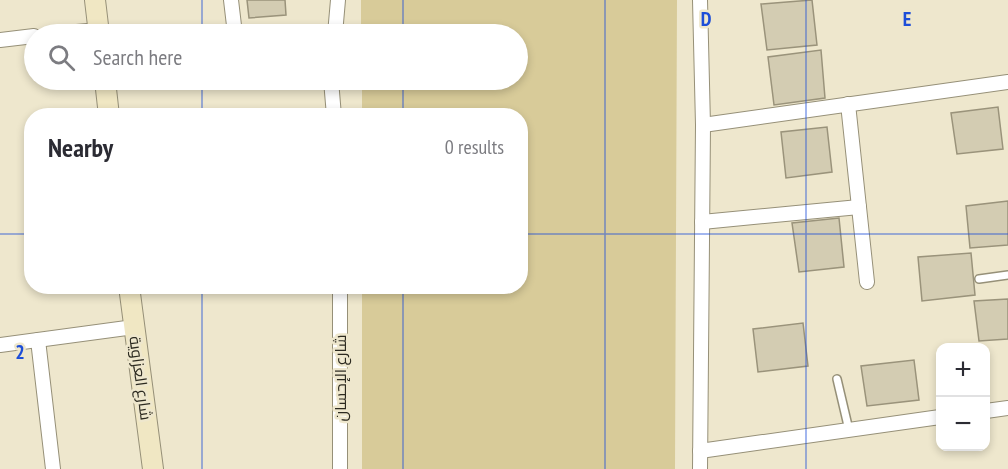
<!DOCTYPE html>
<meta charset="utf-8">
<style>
body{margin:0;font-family:"PT Sans Narrow",Cairo,sans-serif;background:#f7f7f7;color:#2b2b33}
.controls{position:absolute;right:18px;bottom:18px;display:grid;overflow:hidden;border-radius:12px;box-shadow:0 3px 9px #0003}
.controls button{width:54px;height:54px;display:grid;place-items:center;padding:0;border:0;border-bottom:2px solid #e1e1e2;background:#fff;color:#2b2b33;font:30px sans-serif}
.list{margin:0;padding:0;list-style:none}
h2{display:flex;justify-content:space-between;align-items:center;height:78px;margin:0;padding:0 24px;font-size:26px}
h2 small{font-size:20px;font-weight:400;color:#7c7c81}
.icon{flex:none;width:33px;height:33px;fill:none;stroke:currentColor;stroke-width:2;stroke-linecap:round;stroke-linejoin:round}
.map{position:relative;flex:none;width:1008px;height:469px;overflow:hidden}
.search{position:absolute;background:#fff;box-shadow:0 3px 9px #0003;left:24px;top:24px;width:504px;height:66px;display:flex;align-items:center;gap:15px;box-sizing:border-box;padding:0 21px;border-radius:33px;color:#7c7c81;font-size:22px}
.panel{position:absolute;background:#fff;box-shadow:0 3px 9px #0003;left:24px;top:108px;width:504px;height:186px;border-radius:24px}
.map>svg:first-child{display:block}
</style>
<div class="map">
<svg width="1008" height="469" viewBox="0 0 1008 469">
<rect width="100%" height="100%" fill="#eee7cd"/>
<polygon fill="#d8cb99" points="361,0 677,0 675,469 362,469 362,287 520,286 520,116 362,115 362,80 518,80 518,34 361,34"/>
<g fill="#d3ccb2" stroke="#9a937b" stroke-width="1.5">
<polygon points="247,0 285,0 286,15 249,18"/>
<polygon points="812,0 817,45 767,50 761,4"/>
<polygon points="821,50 825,98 774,105 768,57"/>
<polygon points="998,107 1003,149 957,154 951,113"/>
<polygon points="827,127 832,172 786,178 781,132"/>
<polygon points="1008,201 1008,245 970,248 966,206"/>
<polygon points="839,218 844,267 799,272 792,223"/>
<polygon points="971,253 975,295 922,301 918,257"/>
<polygon points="1008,299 1008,339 979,341 974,301"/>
<polygon points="803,323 808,366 758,372 753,329"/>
<polygon points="914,360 919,400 867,406 861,366"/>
</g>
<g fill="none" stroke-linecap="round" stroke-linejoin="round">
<g stroke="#969078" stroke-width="10">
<g id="lane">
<polyline points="979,279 1008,275"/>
<polyline points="837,379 849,430"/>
</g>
</g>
<g stroke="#969078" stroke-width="16">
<g id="street">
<polyline points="231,0 235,34"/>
<polyline points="54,34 99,30"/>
<polyline points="335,34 338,0"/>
<polyline points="0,40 34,36"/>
<polyline points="331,80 334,116"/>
<polyline points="848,104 867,282"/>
<polyline points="703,125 1008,82"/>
<polyline points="702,222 859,207"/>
<polyline points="340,286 340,469"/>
<polyline points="38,340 53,469"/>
<polyline points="0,345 134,327"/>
<polyline points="986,411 1008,408"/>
<polyline points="700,451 940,417"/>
<polyline points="700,469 703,125 700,0"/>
</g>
</g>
<g stroke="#969078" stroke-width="22">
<g id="secondary">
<polyline points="95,0 99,34"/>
<polyline points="105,80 109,116"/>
<polyline points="129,286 153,469"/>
</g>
</g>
<use href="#lane" stroke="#fff" stroke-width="7"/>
<use href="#street" stroke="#fff" stroke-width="14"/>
<use href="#secondary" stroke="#f0e7c3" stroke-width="20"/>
</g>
<path fill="none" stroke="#1d4ed8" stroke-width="1.5" stroke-opacity="0.55" d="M202,0V34M403,0V34M605,0V469M806,0V469M202,80V116M403,80V116M0,234H32M520,234H1008M202,286V469M403,286V469"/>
<g text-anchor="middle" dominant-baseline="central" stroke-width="5" stroke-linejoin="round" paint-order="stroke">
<g font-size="16" fill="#2c2a20" stroke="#eee7cd">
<text transform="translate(141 378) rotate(82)">شارع العزاوية</text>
<text transform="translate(340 378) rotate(-90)">شارع الإحسان</text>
</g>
</g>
<g font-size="20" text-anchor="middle" font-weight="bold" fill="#1d4ed8" stroke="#eee7cd" stroke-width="5" stroke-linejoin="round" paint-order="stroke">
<text x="706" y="26">D</text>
<text x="907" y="26">E</text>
<text x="20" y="359">2</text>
</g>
</svg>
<div class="controls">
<button>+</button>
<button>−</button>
</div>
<div class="search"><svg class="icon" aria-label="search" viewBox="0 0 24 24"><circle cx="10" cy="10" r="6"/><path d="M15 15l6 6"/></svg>Search here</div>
<section class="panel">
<h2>Nearby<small>0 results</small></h2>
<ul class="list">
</ul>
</section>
</div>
